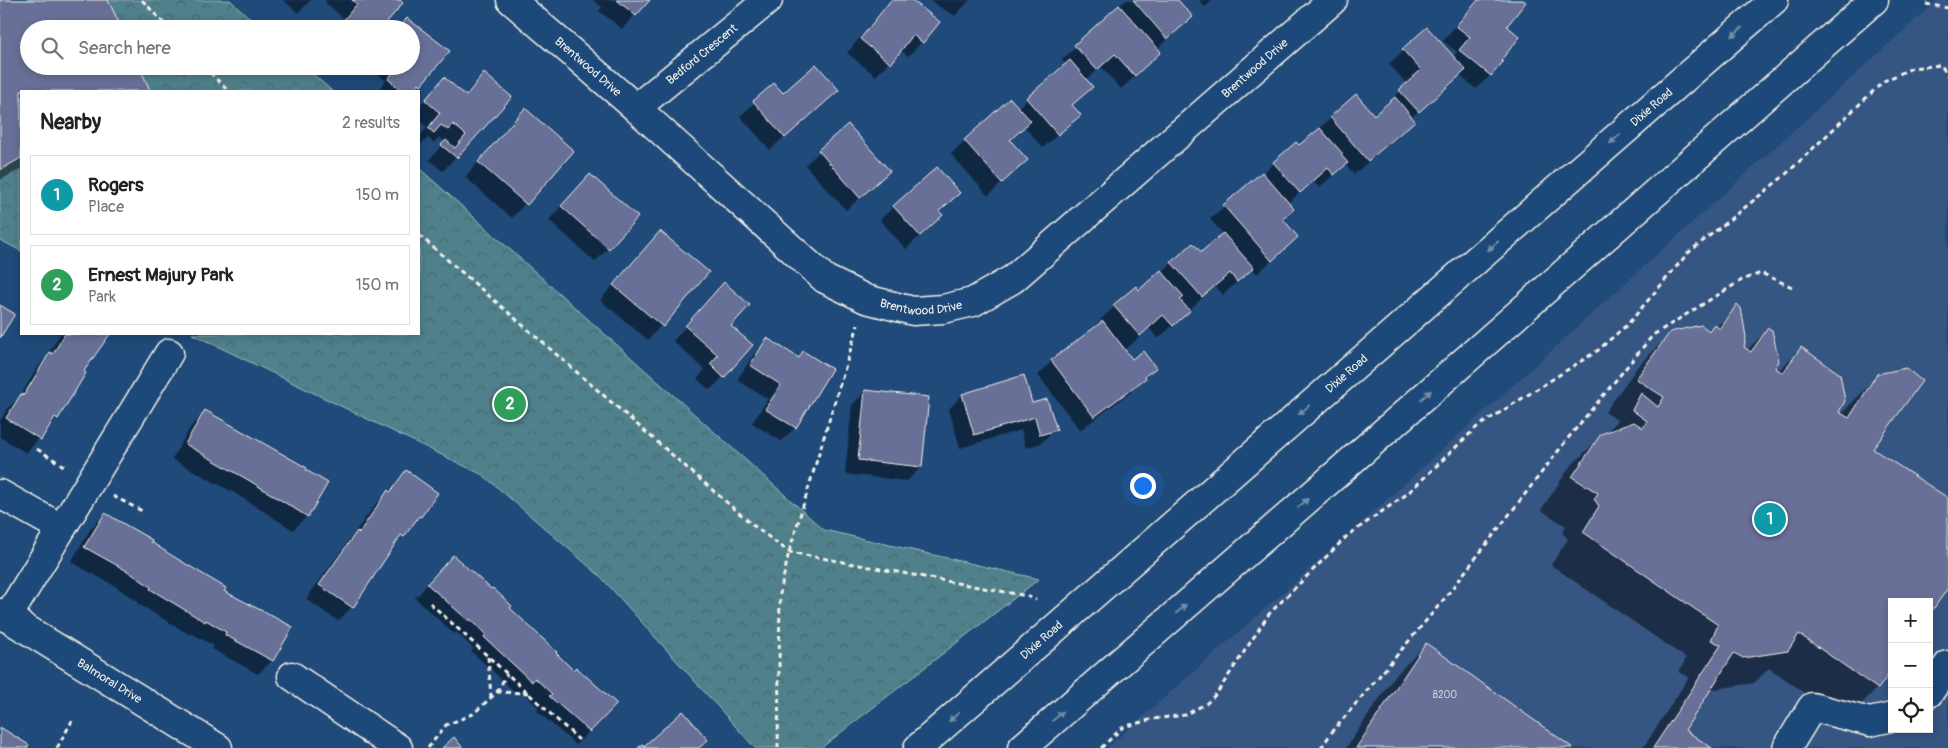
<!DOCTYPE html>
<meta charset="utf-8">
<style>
body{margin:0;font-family:Pangolin,sans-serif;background:#f2f2f2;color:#202124}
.controls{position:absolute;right:15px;bottom:15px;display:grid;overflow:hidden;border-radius:0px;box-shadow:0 2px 8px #0003}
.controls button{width:45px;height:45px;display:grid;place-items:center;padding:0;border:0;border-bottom:1px solid #e0e0e0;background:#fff;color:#202124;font:25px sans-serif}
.you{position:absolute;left:1142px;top:485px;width:18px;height:18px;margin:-12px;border:4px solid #fff;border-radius:50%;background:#1a73e8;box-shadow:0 0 0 8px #1a73e833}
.badge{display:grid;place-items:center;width:32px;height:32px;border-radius:50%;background:#84575d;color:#fff;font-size:16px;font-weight:700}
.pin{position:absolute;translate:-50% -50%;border:2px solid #fff;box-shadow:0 1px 5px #0006}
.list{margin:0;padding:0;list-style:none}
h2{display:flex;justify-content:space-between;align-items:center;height:65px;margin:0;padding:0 20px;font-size:21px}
h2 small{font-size:16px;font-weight:400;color:#757577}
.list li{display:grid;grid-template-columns:32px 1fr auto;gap:15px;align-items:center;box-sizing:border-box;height:80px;margin:0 10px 10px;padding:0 10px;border:1px solid #e0e0e0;border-radius:0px}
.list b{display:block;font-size:19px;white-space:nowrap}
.list p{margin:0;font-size:16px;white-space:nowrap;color:#757577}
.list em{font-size:16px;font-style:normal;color:#757577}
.icon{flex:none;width:28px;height:28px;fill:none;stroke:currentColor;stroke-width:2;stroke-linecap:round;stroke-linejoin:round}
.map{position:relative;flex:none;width:1948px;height:748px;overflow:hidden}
.search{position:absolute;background:#fff;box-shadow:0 2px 8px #0003;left:20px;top:20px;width:400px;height:55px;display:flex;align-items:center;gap:12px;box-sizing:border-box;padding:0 18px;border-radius:28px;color:#757577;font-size:19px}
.panel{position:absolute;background:#fff;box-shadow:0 2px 8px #0003;left:20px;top:90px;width:400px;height:245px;border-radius:0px}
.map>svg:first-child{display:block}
</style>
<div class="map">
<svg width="1948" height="748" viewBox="0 0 1948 748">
<defs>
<pattern id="forest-crowns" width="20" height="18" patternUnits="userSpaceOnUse" patternTransform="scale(1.25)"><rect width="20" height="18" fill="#4f808b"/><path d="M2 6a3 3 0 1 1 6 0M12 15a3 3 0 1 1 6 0" fill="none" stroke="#4c676c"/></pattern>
</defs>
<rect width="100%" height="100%" fill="#1f4a7a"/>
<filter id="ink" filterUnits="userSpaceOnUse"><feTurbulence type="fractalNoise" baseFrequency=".02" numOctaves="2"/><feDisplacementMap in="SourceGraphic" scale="10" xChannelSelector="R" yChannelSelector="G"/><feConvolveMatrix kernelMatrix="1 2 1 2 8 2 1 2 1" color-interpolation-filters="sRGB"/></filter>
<g filter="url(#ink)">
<path fill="#355583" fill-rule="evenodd" d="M1937,0H1948V748H1107L1347,536ZM1892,602H1929V729H1892Z"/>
<g fill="url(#forest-crowns)" stroke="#a2b8ba">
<polygon points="0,0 230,0 262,29 29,29 29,66 304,66 332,91 21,91 21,251 0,240"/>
<polygon points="419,168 824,530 1039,579 821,748 755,748 600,576 483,475 192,334 419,334"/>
</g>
<g fill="#0007">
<polygon points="0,0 107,0 29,29 29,66 149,89 147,91 21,91 21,169 0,180"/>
<polygon points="283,0 311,0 298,13"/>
<polygon points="326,0 398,0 379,29 336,29 344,19 325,2"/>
<polygon points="593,0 648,0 622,29 599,11 602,7"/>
<polygon points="891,0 910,0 922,42 908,56 900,49 876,76 847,53"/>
<polygon points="929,0 970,0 955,16"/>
<polygon points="1126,0 1177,0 1191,17 1157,49 1146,66 1121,89 1101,67 1086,80 1091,87 1071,106 1079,115 1043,148 1024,126 1009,141 1026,160 988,196 951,154 965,140 1017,108 1066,65 1062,60"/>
<polygon points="1199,0 1213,0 1205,7"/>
<polygon points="1477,0 1521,0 1505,27 1499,60 1501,62 1490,76 1476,89 1459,75 1411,118 1414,121 1400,135 1354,174 1345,164 1319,188 1313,181 1288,203 1282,220 1297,237 1257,274 1252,268 1223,295 1215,286 1158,339 1149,328 1126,349 1120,342 1118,343 1132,361 1154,368 1131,392 1080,430 1038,375 1052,361 1103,323 1100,320 1136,287 1139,291 1172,263 1201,254 1224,235 1210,219 1296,144 1299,147 1331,118 1374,117 1387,105 1407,84 1389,64 1427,28 1453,57 1457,52 1443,41"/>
<polygon points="407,19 448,51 413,91 377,91 386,81 368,66 411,66 411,29 398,29"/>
<polygon points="325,66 346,66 336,76"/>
<polygon points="484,75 510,97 443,171 429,160 445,142 439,137 434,143 428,138 419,146 419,138 427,127 419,120 419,106 444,79 465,96"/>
<polygon points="774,85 783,95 837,90 770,150 740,116"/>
<polygon points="525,110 572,151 512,218 465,177"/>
<polygon points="848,126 875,185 846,210 805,165"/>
<polygon points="576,189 608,248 595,262 549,220"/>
<polygon points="958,193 938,212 927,229 906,249 880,220 894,206"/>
<polygon points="660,233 707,272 648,340 600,300"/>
<polygon points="710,298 730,326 723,377 710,390 697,379 705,370 673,341"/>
<polygon points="1737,306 1743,347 1747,350 1768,329 1773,368 1778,371 1801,349 1838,412 1841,414 1878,376 1872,450 1948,499 1948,586 1929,602 1892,602 1877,688 1845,721 1769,668 1754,683 1709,690 1683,731 1709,748 1643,748 1689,677 1679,672 1686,658 1551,565 1568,539 1562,533 1566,526 1541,510 1569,468 1602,435 1606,434 1617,420 1605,412 1638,366 1671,333 1708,331 1714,325 1716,327"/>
<polygon points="60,334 109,334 97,352 91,359 57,418 26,453 0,437 0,421 7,409 19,398 37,368 45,359"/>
<polygon points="767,340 797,359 803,353 831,370 795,428 781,441 752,423 768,399 737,380 754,354"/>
<polygon points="866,391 921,467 907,481 845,474 852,405"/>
<polygon points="962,395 1032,405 1055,430 1041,443 1026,448 1021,430 960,448 949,409"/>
<polygon points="205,412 326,483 307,516 293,530 236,494 172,459 191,426"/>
<polygon points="406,472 420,516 391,548 352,607 338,621 306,599 375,505"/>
<polygon points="105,514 222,591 291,628 272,661 258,674 212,649 214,646 191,633 190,635 137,603 138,602 115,586 71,562 91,528"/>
<polygon points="440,571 509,608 554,653 589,731 576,745 537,711 539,708 521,691 517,694 471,651 474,649 456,632 454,634 415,598"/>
<polygon points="1426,644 1571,748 1346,748 1394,677"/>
</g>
<g fill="#677098" stroke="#f4f1e8">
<polygon points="0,0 108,0 122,29 29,29 29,66 139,66 150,90 147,91 21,91 21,158 0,170"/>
<polygon points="352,0 400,0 403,3 381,29 336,29 357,4"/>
<polygon points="617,0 650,0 636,16"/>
<polygon points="891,0 912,0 940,22 923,43 913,35 891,64 860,39"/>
<polygon points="1133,0 1178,0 1193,17 1167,39"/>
<polygon points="1478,0 1523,0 1526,2 1507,26 1520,37 1501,60 1503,62 1491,76 1459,50 1470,37 1456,26"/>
<polygon points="1119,5 1161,52 1135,76 1115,54 1097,70 1074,45"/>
<polygon points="407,18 450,51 421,85 419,83 413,91 402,91 388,79 398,66 411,66 411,29 398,29"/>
<polygon points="1427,27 1466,70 1419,112 1399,90 1421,70 1402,49"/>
<polygon points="1070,60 1093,87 1072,105 1081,115 1058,135 1026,98"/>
<polygon points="816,64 839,90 785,138 753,101 774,83 783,93"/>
<polygon points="484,73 512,97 457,158 441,145 446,140 455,148 466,135 453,124 448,130 441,125 434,133 428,128 440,113 425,100 444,77 466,96"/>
<polygon points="1356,94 1374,115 1395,97 1415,121 1368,161 1330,117"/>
<polygon points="1010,98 1031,121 1010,140 1028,160 1002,183 964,140"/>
<polygon points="525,108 574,151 527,205 478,162"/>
<polygon points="848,124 890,171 860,198 818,150"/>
<polygon points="1320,128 1343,154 1341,155 1348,163 1334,175 1328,168 1300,193 1273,162 1296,142 1299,145"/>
<polygon points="937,167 960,193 939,211 943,215 920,236 893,206"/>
<polygon points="1262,172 1294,209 1283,219 1298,237 1272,261 1223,205"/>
<polygon points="590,174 638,217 609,249 561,206"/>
<polygon points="660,231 709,272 663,327 613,285"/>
<polygon points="1223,233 1254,268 1237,282 1230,273 1202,297 1171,262 1193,243 1201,252"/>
<polygon points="1161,270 1184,297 1180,300 1190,311 1173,326 1163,315 1140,336 1113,305 1136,286 1139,290"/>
<polygon points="724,282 750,305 731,326 753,345 724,378 710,364 718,355 685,326"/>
<polygon points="1737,304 1741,308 1746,337 1744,347 1751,352 1768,328 1772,330 1779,361 1775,368 1783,373 1801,347 1840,374 1845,401 1839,412 1849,418 1877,374 1906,368 1922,381 1873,449 1948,498 1948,588 1929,615 1929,602 1892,602 1892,670 1878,689 1799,634 1788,651 1743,658 1734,653 1685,730 1712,748 1653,748 1721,645 1711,640 1718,625 1583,532 1599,506 1594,499 1598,493 1572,477 1601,434 1634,422 1643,428 1647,421 1632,410 1641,393 1658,407 1664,397 1636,379 1670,332 1701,325 1709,331 1714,324 1720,329"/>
<polygon points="0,305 15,314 0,338"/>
<polygon points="1103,321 1132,359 1143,351 1156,368 1145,376 1146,378 1094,417 1051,360"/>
<polygon points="65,334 110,334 84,371 86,373 58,419 55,417 41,440 6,418 21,394 24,395 50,352 53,354"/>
<polygon points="767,338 799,358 803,351 832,369 796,428 765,409 781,385 750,365"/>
<polygon points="1024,375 1032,403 1047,399 1057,430 1040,435 1035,417 974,435 962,394"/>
<polygon points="865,390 929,397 922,467 858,460"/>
<polygon points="205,410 307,468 306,470 328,483 308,517 250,481 185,444"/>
<polygon points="406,470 438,493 421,517 419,516 404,537 401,535 353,608 319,585 357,531 359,533 388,490 390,492"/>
<polygon points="105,513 152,540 151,542 171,555 226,588 224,591 293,627 273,661 225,635 226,632 206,620 205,622 150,589 151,587 129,572 84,547"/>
<polygon points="453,555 491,589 493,588 512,606 510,608 557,652 556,653 573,670 576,667 617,704 590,732 549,696 552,694 535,678 532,682 484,637 486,634 470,619 469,621 427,584"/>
<polygon points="1426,643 1573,748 1356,748"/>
<polygon points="683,711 708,740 699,748 638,748 643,744 644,746"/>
<polygon points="0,727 29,745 27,748 0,748"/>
<polygon points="454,737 463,748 442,748"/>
</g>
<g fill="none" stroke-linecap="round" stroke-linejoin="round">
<g stroke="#f4f1e8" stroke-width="31">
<g id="minor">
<path id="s1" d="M511,0L636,108L825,279L866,299L913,311L943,309L973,302L1013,279L1333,0"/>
<path id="s2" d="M636,108L768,0"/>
<polyline points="0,494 61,528"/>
<path id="s3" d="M0,613L218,748"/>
<polyline points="7,618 169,353"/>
<polyline points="292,676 398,748"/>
<polyline points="1929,693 1948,665"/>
<polyline points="1787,748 1812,707 1870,722 1892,717"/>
</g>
</g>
<g stroke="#f4f1e8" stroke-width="31">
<g id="major">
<path id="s4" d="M918,748L1774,0"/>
<polyline points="1022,748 1333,477 1874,0"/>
</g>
</g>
<g stroke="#f4f1e8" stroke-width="3" stroke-dasharray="5 4" stroke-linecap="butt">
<polyline points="142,0 169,29"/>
<polyline points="1926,4 1948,8"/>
<polyline points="204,66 228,91"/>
<polyline points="419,235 754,526 789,552 1027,596 1036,600"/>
<polyline points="37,449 67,468"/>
<polyline points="113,496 144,512"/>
<polyline points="430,603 579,740"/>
<polyline points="488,657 491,697"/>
<polyline points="497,692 507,674"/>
<polyline points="57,748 72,721"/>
<polyline points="428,748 446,725 473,714 497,692 528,693"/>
<polyline points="778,748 780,593 789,552 858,325"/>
<polyline points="1101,748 1123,727 1153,719 1185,715 1207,703 1217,693 1269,614 1347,536 1407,494 1477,427 1597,351 1628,324 1688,253 1784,176 1884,81 1912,68 1941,65 1948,76"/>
<polyline points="1321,748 1332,732 1441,603 1569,437 1653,335 1742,280 1761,273 1792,287"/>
</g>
<use href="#minor" stroke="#1f4a7a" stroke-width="28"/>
<use href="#major" stroke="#1f4a7a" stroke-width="28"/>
</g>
<defs><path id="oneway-solid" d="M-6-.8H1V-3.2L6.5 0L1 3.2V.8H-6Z" transform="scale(1.25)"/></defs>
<g fill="#748da6">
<use href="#oneway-solid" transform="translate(1737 32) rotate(139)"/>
<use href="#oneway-solid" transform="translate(1615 139) rotate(139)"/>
<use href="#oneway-solid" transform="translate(1493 246) rotate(139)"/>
<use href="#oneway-solid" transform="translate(1426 395) rotate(-41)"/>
<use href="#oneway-solid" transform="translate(1304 410) rotate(139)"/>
<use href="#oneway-solid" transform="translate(1303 503) rotate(-41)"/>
<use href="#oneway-solid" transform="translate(1181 609) rotate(-41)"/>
<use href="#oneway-solid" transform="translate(1058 716) rotate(-41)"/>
<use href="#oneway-solid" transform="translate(954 717) rotate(139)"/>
</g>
</g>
<g text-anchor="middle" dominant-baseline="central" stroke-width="5" stroke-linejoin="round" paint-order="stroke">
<g font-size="10" fill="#d1d1d4">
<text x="1445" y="695">8200</text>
</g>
<g font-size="12" fill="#f4f1e8" stroke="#1f4a7a">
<text stroke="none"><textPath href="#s2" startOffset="85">Bedford Crescent</textPath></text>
<text stroke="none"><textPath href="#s1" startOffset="102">Brentwood Drive</textPath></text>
<text stroke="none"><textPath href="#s1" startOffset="942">Brentwood Drive</textPath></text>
<text stroke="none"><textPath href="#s4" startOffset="974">Dixie Road</textPath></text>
<text stroke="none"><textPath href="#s1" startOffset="522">Brentwood Drive</textPath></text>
<text stroke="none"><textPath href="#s4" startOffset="569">Dixie Road</textPath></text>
<text stroke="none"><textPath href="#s4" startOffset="164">Dixie Road</textPath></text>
<text stroke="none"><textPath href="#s3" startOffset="129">Balmoral Drive</textPath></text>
</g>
</g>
</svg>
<div class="controls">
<button>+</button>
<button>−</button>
<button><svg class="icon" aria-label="locate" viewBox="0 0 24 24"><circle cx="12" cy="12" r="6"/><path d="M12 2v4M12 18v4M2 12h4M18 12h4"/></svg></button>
</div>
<div class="you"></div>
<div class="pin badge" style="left:1770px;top:519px;background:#0f9aa8">1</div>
<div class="pin badge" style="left:510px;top:404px;background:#2e9e5b">2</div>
<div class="search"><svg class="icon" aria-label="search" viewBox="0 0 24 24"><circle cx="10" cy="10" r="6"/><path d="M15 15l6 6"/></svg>Search here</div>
<section class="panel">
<h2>Nearby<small>2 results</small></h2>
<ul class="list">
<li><span class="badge" style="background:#0f9aa8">1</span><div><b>Rogers</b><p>Place</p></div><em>150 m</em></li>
<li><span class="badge" style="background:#2e9e5b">2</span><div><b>Ernest Majury Park</b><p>Park</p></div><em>150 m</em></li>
</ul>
</section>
</div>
